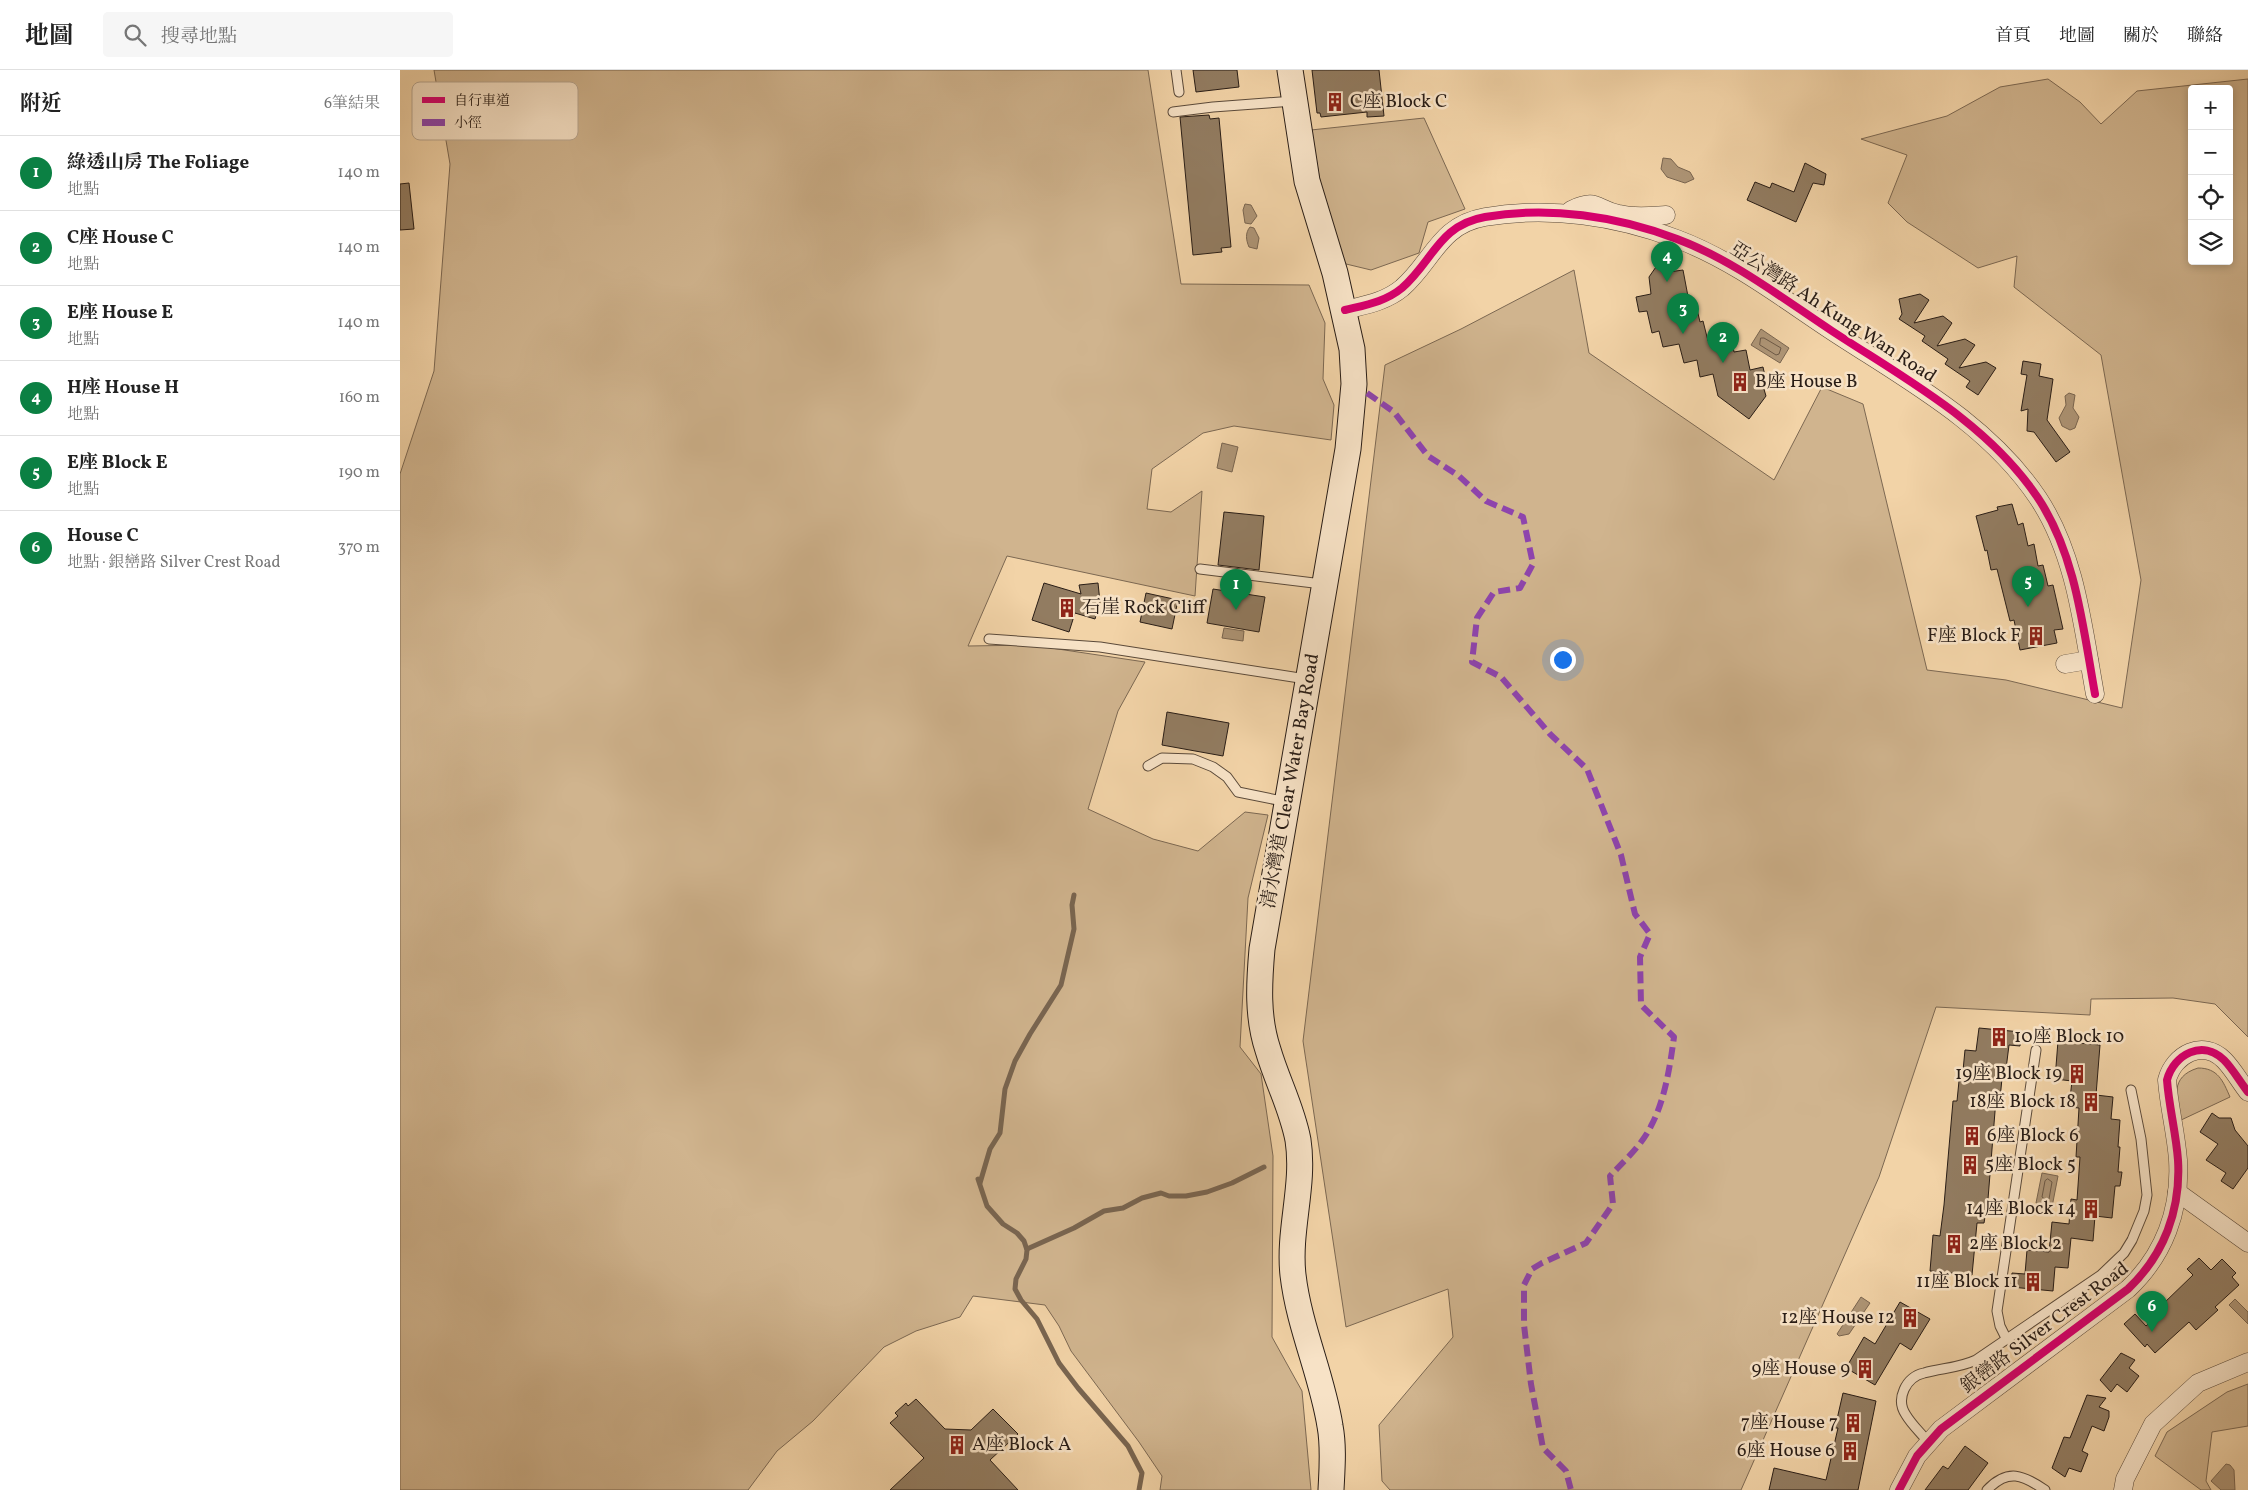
<!DOCTYPE html>
<html lang="zh-TW">
<meta charset="utf-8">
<style>
body{margin:0;font-family:Vollkorn,"Noto Serif TC",serif;background:#f6f6f6;color:#222}
.controls{position:absolute;right:15px;top:15px;display:grid;overflow:hidden;border-radius:5px;box-shadow:0 2px 8px #0003}
.controls button{width:45px;height:45px;display:grid;place-items:center;padding:0;border:0;border-bottom:1px solid #e0e0e0;background:#fff;color:#222;font:25px sans-serif}
.you{position:absolute;left:1162px;top:589px;width:18px;height:18px;margin:-12px;border:4px solid #fff;border-radius:50%;background:#1a73e8;box-shadow:0 0 0 8px #1a73e833}
.badge{display:grid;place-items:center;width:32px;height:32px;border-radius:50%;background:#0b8043;color:#fff;font-size:16px;font-weight:700}
.pin{position:absolute;translate:-50% -41px;filter:drop-shadow(0 1px 2px #0008)}
.pin::after{content:'';position:absolute;top:26px;width:18px;height:15px;background:inherit;clip-path:polygon(0 0,100% 0,50% 100%)}
.list{margin:0;padding:0;list-style:none}
h2{display:flex;justify-content:space-between;align-items:center;height:65px;margin:0;padding:0 20px;font-size:21px}
h2 small{font-size:16px;font-weight:400;color:#767676}
.list li{display:grid;grid-template-columns:32px 1fr auto;gap:15px;align-items:center;box-sizing:border-box;height:75px;padding:0 20px;border-top:1px solid #e0e0e0}
.list b{display:block;font-size:19px;white-space:nowrap}
.list p{margin:0;font-size:16px;white-space:nowrap;color:#767676}
.list em{font-size:16px;font-style:normal;color:#767676}
.icon{flex:none;width:28px;height:28px;fill:none;stroke:currentColor;stroke-width:2;stroke-linecap:round;stroke-linejoin:round}
.map{position:relative;flex:none;width:1848px;height:1420px;overflow:hidden}
header{display:flex;align-items:center;gap:30px;box-sizing:border-box;height:70px;padding:0 25px;background:#fff;border-bottom:1px solid #e0e0e0}
header strong{font-size:24px}
nav{display:flex;gap:28px;margin-inline-start:auto;font-size:18px}
.search{width:350px;height:45px;background:#f6f6f6;display:flex;align-items:center;gap:12px;box-sizing:border-box;padding:0 18px;border-radius:5px;color:#767676;font-size:19px}
main{display:flex}
aside{flex:1;background:#fff}
.map>svg:first-child{display:block}
</style>
<header>
<strong>地圖</strong>
<div class="search"><svg class="icon" aria-label="search" viewBox="0 0 24 24"><circle cx="10" cy="10" r="6"/><path d="M15 15l6 6"/></svg>搜尋地點</div>
<nav><a>首頁</a><a>地圖</a><a>關於</a><a>聯絡</a></nav>
</header>
<main>
<aside>
<h2>附近<small>6筆結果</small></h2>
<ul class="list">
<li><span class="badge">1</span><div><b>綠透山房 The Foliage</b><p>地點</p></div><em>140 m</em></li>
<li><span class="badge">2</span><div><b>C座 House C</b><p>地點</p></div><em>140 m</em></li>
<li><span class="badge">3</span><div><b>E座 House E</b><p>地點</p></div><em>140 m</em></li>
<li><span class="badge">4</span><div><b>H座 House H</b><p>地點</p></div><em>160 m</em></li>
<li><span class="badge">5</span><div><b>E座 Block E</b><p>地點</p></div><em>190 m</em></li>
<li><span class="badge">6</span><div><b>House C</b><p>地點 · 銀巒路 Silver Crest Road</p></div><em>370 m</em></li>
</ul>
</aside>
<div class="map">
<svg width="1848" height="1420" viewBox="0 0 1848 1420">
<rect width="100%" height="100%" fill="#f2d3a7"/>
<filter id="stains"><feTurbulence type="fractalNoise" baseFrequency=".004" numOctaves="4"/><feColorMatrix values="0 0 0 0 .2 0 0 0 0 .09 0 0 0 0 .02 0 0 0 .5 -.17"/></filter>
<radialGradient id="worn" r=".72"><stop offset=".6" stop-color="#630" stop-opacity="0"/><stop offset="1" stop-color="#630" stop-opacity=".3"/></radialGradient>
<g fill="#d0b48e" stroke="#7c6852" fill-rule="evenodd">
<polygon points="34,0 748,0 781,214 909,215 925,253 923,309 934,335 931,370 834,356 803,363 752,399 747,439 771,442 802,421 795,526 607,486 568,576 631,575 745,592 718,641 688,739 753,769 798,781 845,742 868,745 848,828 840,977 861,1004 873,1086 872,1267 902,1321 911,1420 760,1420 762,1406 739,1372 671,1281 659,1256 645,1235 573,1226 560,1247 516,1261 484,1277 413,1351 377,1381 348,1420 0,1420 0,404 34,301 50,94"/>
<path d="M1648,9L1680,32L1701,54L1737,21L1848,9V967L1815,934L1773,928L1691,929L1690,945L1536,937L1479,1107L1341,1420H990L982,1411L979,1355L1053,1267L1048,1219L946,1257L903,971L985,295L1061,259L1174,200L1189,283L1374,410L1422,317L1463,334L1527,600L1606,610L1722,638L1741,510L1701,285L1614,217L1617,186L1578,198L1507,152L1488,133L1507,85L1461,69L1547,46L1600,17ZM1792,19H1829V191H1792Z"/>
<polygon points="1024,48 1065,139 1028,152 1019,183 971,200 942,193 923,128 911,60"/>
<path d="M1798,998C1818,998 1823,1011 1830,1027L1779,1051C1777,1028 1769,1007 1798,998Z"/>
<polygon points="1848,1314 1848,1356 1812,1362 1806,1411 1811,1420 1801,1420 1755,1386 1767,1362 1827,1322"/>
</g>
<g fill="#ae9576" stroke="#796550">
<polygon points="1263,88 1271,89 1278,97 1290,102 1294,109 1285,113 1267,107 1261,99"/>
<polygon points="845,134 851,135 857,146 851,154 845,153 843,140"/>
<path d="M850,157L854,158L859,168L857,179L849,177C846,170 845,163 850,157Z"/>
<polygon points="1361,259 1389,278 1380,293 1351,275"/>
<polygon points="1669,323 1675,325 1673,338 1679,347 1675,358 1670,360 1662,356 1659,348 1666,335 1665,326"/>
<polygon points="822,373 838,377 832,402 817,398"/>
<polygon points="824,558 844,561 843,571 822,568"/>
<polygon points="1642,1103 1658,1106 1652,1137 1636,1133"/>
<polygon points="1461,1227 1470,1233 1449,1264 1439,1266 1437,1264"/>
<polygon points="1835,1229 1848,1242 1848,1254 1829,1235"/>
<polygon points="1826,1394 1830,1395 1834,1400 1835,1420 1821,1420 1811,1411"/>
</g>
<g fill="none" stroke-linecap="round" stroke-linejoin="round">
<g stroke="#6c5946" stroke-width="1">
<polygon points="1361,268 1364,268 1381,278 1379,284 1376,285 1360,275"/>
<polygon points="1648,1109 1652,1112 1649,1129 1646,1130 1642,1127 1645,1111"/>
</g>
<g stroke="#796550" stroke-width="5">
<polyline points="578,1109 587,1136 603,1154 617,1163 624,1171 627,1180 626,1189 616,1209 615,1219 621,1230 637,1249 659,1293 678,1318 728,1376 742,1403 739,1420"/>
<polyline points="580,1113 590,1079 600,1063 605,1019 615,991 630,964 661,915 674,859 672,835 674,825"/>
<polyline points="627,1179 674,1158 704,1141 723,1138 742,1128 761,1123 769,1126 786,1126 807,1122 832,1113 864,1097"/>
</g>
</g>
<g fill="#927c61" stroke="#291d16">
<polygon points="793,0 837,0 839,17 796,22"/>
<polygon points="912,0 979,0 984,46 967,47 967,42 921,47 920,43 917,43"/>
<polygon points="809,45 810,49 819,48 831,177 821,178 822,182 793,185 780,47"/>
<polygon points="1405,93 1426,104 1424,115 1413,113 1396,152 1347,130 1355,112 1370,118 1372,113 1394,122"/>
<polygon points="9,113 14,159 0,160 0,114"/>
<polygon points="1268,192 1269,202 1283,200 1290,237 1296,235 1300,252 1303,251 1308,271 1331,266 1334,282 1346,280 1350,300 1363,297 1367,315 1363,316 1366,326 1349,349 1318,326 1313,304 1300,307 1297,290 1284,293 1279,274 1263,277 1259,261 1252,263 1247,241 1239,242 1236,227 1251,224 1249,207 1258,194"/>
<polygon points="1520,224 1529,230 1514,253 1543,246 1552,253 1537,276 1565,269 1575,275 1559,298 1586,292 1596,298 1578,325 1566,317 1570,311 1545,294 1548,289 1522,271 1525,266 1499,249 1502,244 1499,229"/>
<polygon points="1623,291 1641,294 1639,306 1653,309 1647,350 1670,382 1656,392 1634,362 1627,361 1628,339 1621,341 1627,305 1621,304"/>
<polygon points="1612,434 1618,455 1623,453 1628,476 1634,474 1638,496 1643,495 1648,516 1653,515 1663,559 1654,560 1657,573 1620,580 1614,550 1610,551 1597,499 1591,500 1587,480 1585,481 1576,446 1598,440 1597,437"/>
<polygon points="824,442 864,446 859,500 818,495"/>
<polygon points="644,513 681,524 679,515 698,513 700,532 695,549 675,543 669,562 632,550"/>
<polygon points="813,519 865,527 859,562 807,553"/>
<polygon points="746,523 778,530 772,559 740,552"/>
<polygon points="767,642 829,653 823,686 762,675"/>
<polygon points="1579,958 1621,962 1620,976 1609,975 1606,999 1603,998 1600,1029 1596,1029 1588,1129 1584,1153 1577,1153 1572,1205 1530,1201 1533,1165 1540,1166 1544,1135 1553,1031 1557,1031 1559,1011 1562,1011 1565,980 1576,981"/>
<polygon points="1658,971 1700,975 1696,1025 1713,1027 1711,1049 1720,1050 1718,1077 1720,1077 1718,1102 1722,1102 1720,1116 1715,1116 1712,1148 1695,1146 1693,1171 1671,1168 1668,1198 1655,1197 1653,1221 1611,1217 1612,1203 1625,1204 1627,1180 1649,1182 1652,1152 1669,1154 1671,1129 1677,1130 1680,1087 1676,1087 1679,1038 1669,1037 1672,1011 1655,1009"/>
<polygon points="1812,1043 1819,1048 1831,1048 1835,1060 1848,1076 1848,1098 1833,1119 1821,1111 1826,1103 1806,1090 1818,1074 1800,1062"/>
<polygon points="1799,1188 1811,1200 1822,1189 1836,1203 1832,1207 1839,1215 1815,1237 1818,1240 1796,1260 1789,1252 1755,1283 1747,1274 1745,1277 1724,1254 1735,1244 1746,1256 1767,1237 1764,1233 1793,1205 1787,1199"/>
<polygon points="1500,1232 1530,1249 1511,1280 1500,1273 1475,1315 1446,1298 1464,1267 1475,1274"/>
<polygon points="1721,1283 1735,1290 1729,1298 1739,1306 1727,1322 1717,1314 1711,1322 1700,1310"/>
<polygon points="1443,1323 1476,1331 1458,1420 1369,1420 1374,1398 1426,1410 1438,1358 1435,1358"/>
<polygon points="1687,1325 1706,1328 1699,1337 1709,1341 1709,1347 1704,1361 1692,1356 1682,1381 1688,1384 1681,1402 1669,1398 1665,1407 1652,1398 1664,1367 1670,1368"/>
<polygon points="516,1329 545,1359 571,1360 593,1339 618,1364 590,1390 618,1420 490,1420 524,1388 490,1353 498,1346 495,1343 506,1333 508,1336"/>
<polygon points="1565,1376 1588,1393 1568,1420 1525,1420 1543,1396 1548,1399"/>
</g>
<g fill="none" stroke-linecap="round" stroke-linejoin="round">
<g stroke="#5b4a3a" stroke-width="11">
<g id="service">
<polyline points="776,0 779,22"/>
<polyline points="773,42 813,37 894,31"/>
<polyline points="800,499 922,514"/>
<polyline points="589,569 700,577 906,609"/>
<polyline points="748,696 762,688 793,689 813,697 827,707 838,722 887,732"/>
<polyline points="1606,1268 1600,1256 1597,1241 1636,980"/>
<path d="M1528,1372C1521,1363 1512,1355 1506,1345C1495,1329 1506,1307 1524,1303C1542,1298 1559,1298 1576,1290L1701,1205L1724,1183L1732,1170L1744,1141L1747,1125L1741,1069L1731,1020"/>
<path d="M1587,1420C1608,1398 1623,1405 1645,1420"/>
</g>
</g>
<g stroke="#5b4a3a" stroke-width="19">
<g id="minor">
<path d="M1171,140C1198,127 1196,140 1219,144C1234,148 1250,146 1266,145"/>
<path d="M945,240C965,235 985,232 1002,218C1033,191 1039,155 1085,147C1149,136 1217,146 1277,169C1333,190 1382,228 1432,261C1505,309 1588,353 1638,428C1676,485 1683,558 1695,624"/>
<polyline points="1665,594 1689,590"/>
<polyline points="1777,1122 1848,1173"/>
<path d="M1499,1420L1517,1386L1541,1359L1728,1219C1764,1185 1781,1140 1778,1090C1776,1063 1769,1037 1767,1010C1774,984 1803,969 1824,990C1833,999 1840,1012 1848,1022"/>
<polyline points="1723,1420 1725,1409 1753,1354 1798,1313 1848,1292"/>
</g>
</g>
<g stroke="#291d16" stroke-width="27">
<path id="secondary" d="M890,0L907,111L935,203L952,279L954,314L948,379L862,879C859,913 857,947 868,980C877,1011 892,1038 898,1070C905,1115 888,1160 893,1205C899,1257 922,1305 930,1356C934,1377 932,1399 931,1420"/>
</g>
<use href="#service" stroke="#f7e2c6" stroke-width="9"/>
<use href="#minor" stroke="#f7e2c6" stroke-width="18"/>
<use href="#secondary" stroke="#f7e2c6" stroke-width="25"/>
<path stroke="#8e44ad" stroke-width="6" stroke-dasharray="12 6" stroke-linecap="butt" d="M967,323L994,342L1028,386L1059,406L1086,431L1123,447L1133,494L1120,518L1094,522L1077,548L1072,592L1101,607L1150,664L1187,699L1221,785L1235,844L1250,864L1240,887L1241,935L1274,967C1270,996 1265,1030 1251,1056C1242,1075 1224,1091 1210,1106L1213,1134L1186,1173L1142,1193L1132,1199L1124,1215V1255L1131,1314L1143,1378L1166,1401L1171,1420"/>
<g stroke="#f7e2c6" stroke-width="11">
<g id="cycleway">
<path d="M945,240C965,235 985,232 1002,218C1033,191 1039,155 1085,147C1149,136 1217,146 1277,169C1333,190 1382,228 1432,261C1505,309 1588,353 1638,428C1676,485 1683,558 1695,624"/>
<path d="M1499,1420L1517,1386L1541,1359L1728,1219C1764,1185 1781,1140 1778,1090C1776,1063 1769,1037 1767,1010C1774,984 1803,969 1824,990C1833,999 1840,1012 1848,1022"/>
</g>
</g>
<use href="#cycleway" stroke="#d6006c" stroke-width="8"/>
</g>
<defs>
<g id="building-bare" transform="scale(1.5)"><path d="M-4-6H4V6H1V3H-1V6H-4ZM-2.5-4.3h1.7v1.8h-1.7ZM.8-4.3h1.7v1.8H.8ZM-2.5-1h1.7V.8h-1.7ZM.8-1h1.7V.8H.8Z" fill="#8f2418" stroke="#f7e2c6" stroke-width="2.5" paint-order="stroke"/></g>
</defs>
<g fill-rule="evenodd">
<use href="#building-bare" x="935" y="32"/>
<use href="#building-bare" x="1340" y="312"/>
<use href="#building-bare" x="667" y="538"/>
<use href="#building-bare" x="1636" y="566"/>
<use href="#building-bare" x="1599" y="967"/>
<use href="#building-bare" x="1677" y="1004"/>
<use href="#building-bare" x="1691" y="1032"/>
<use href="#building-bare" x="1572" y="1066"/>
<use href="#building-bare" x="1570" y="1095"/>
<use href="#building-bare" x="1691" y="1139"/>
<use href="#building-bare" x="1554" y="1174"/>
<use href="#building-bare" x="1633" y="1212"/>
<use href="#building-bare" x="1510" y="1248"/>
<use href="#building-bare" x="1465" y="1299"/>
<use href="#building-bare" x="1453" y="1353"/>
<use href="#building-bare" x="557" y="1375"/>
<use href="#building-bare" x="1450" y="1381"/>
</g>
<g text-anchor="middle" dominant-baseline="central" stroke-width="5" stroke-linejoin="round" paint-order="stroke">
<g font-size="19" fill="#291d16" stroke="#f7e2c6" text-anchor="end">
<text x="950" y="32" text-anchor="start">C座 Block C</text>
<text x="1355" y="312" text-anchor="start">B座 House B</text>
<text x="682" y="538" text-anchor="start">石崖 Rock Cliff</text>
<text x="1621" y="566">F座 Block F</text>
<text x="1614" y="967" text-anchor="start">10座 Block 10</text>
<text x="1662" y="1004">19座 Block 19</text>
<text x="1676" y="1032">18座 Block 18</text>
<text x="1587" y="1066" text-anchor="start">6座 Block 6</text>
<text x="1585" y="1095" text-anchor="start">5座 Block 5</text>
<text x="1676" y="1139">14座 Block 14</text>
<text x="1569" y="1174" text-anchor="start">2座 Block 2</text>
<text x="1618" y="1212">11座 Block 11</text>
<text x="1495" y="1248">12座 House 12</text>
<text x="1450" y="1299">9座 House 9</text>
<text x="1438" y="1353">7座 House 7</text>
<text x="572" y="1375" text-anchor="start">A座 Block A</text>
<text x="1435" y="1381">6座 House 6</text>
</g>
<g font-size="19" fill="#291d16" stroke="#f7e2c6">
<text transform="translate(1433 243) rotate(33)">亞公灣路 Ah Kung Wan Road</text>
<text transform="translate(891 711) rotate(-80)">清水灣道 Clear Water Bay Road</text>
<text transform="translate(1645 1258) rotate(-37)">銀巒路 Silver Crest Road</text>
</g>
</g>
<rect x="12" y="12" width="166" height="58" rx="8" fill="#f7e2c6" stroke="#b9a791" stroke-width="1"/>
<rect x="22" y="27" width="23" height="6" fill="#d6006c"/>
<rect x="22" y="49" width="23" height="7" fill="#8e44ad"/>
<g font-size="14" fill="#291d16">
<text x="54" y="35">自行車道</text>
<text x="54" y="57">小徑</text>
</g>
<rect width="100%" height="100%" filter="url(#stains)"/>
<rect width="100%" height="100%" fill="url(#worn)"/>
</svg>
<div class="controls">
<button>+</button>
<button>−</button>
<button><svg class="icon" aria-label="locate" viewBox="0 0 24 24"><circle cx="12" cy="12" r="6"/><path d="M12 2v4M12 18v4M2 12h4M18 12h4"/></svg></button>
<button><svg class="icon" aria-label="layers" viewBox="0 0 24 24"><path d="M12 4l9 5-9 5-9-5zM3 14l9 5 9-5"/></svg></button>
</div>
<div class="you"></div>
<div class="pin badge" style="left:836px;top:540px">1</div>
<div class="pin badge" style="left:1323px;top:293px">2</div>
<div class="pin badge" style="left:1283px;top:264px">3</div>
<div class="pin badge" style="left:1267px;top:212px">4</div>
<div class="pin badge" style="left:1628px;top:537px">5</div>
<div class="pin badge" style="left:1752px;top:1262px">6</div>
</div>
</main>
